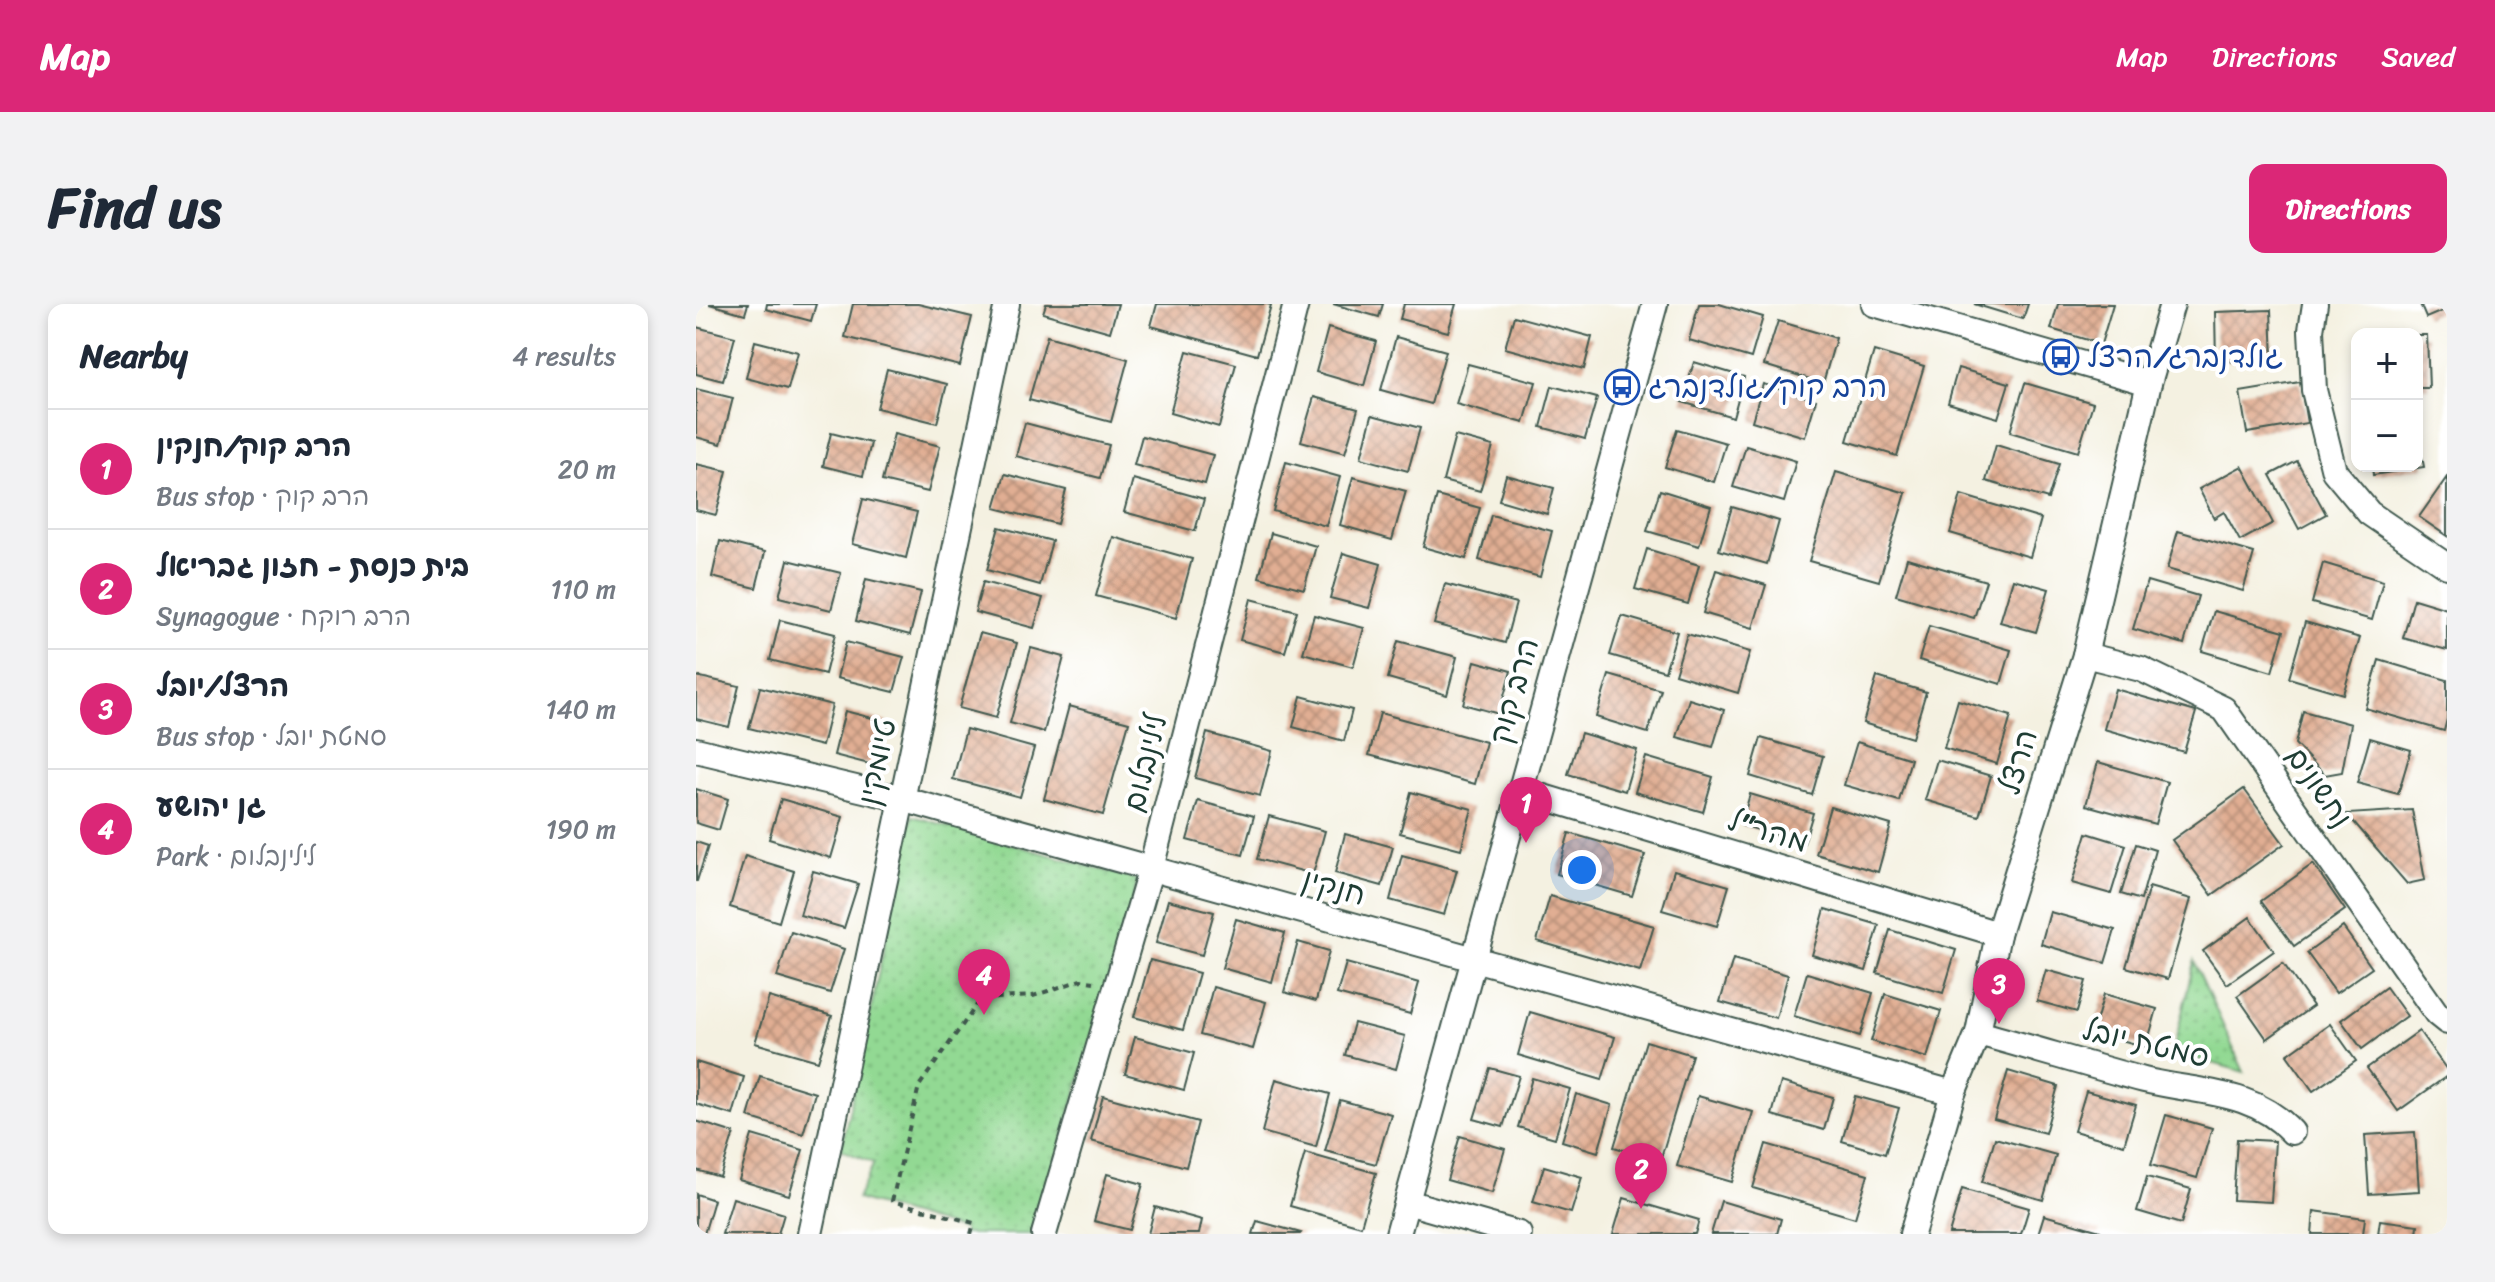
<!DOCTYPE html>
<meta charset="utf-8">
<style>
body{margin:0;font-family:Sriracha,"Playpen Sans Hebrew",sans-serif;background:#f2f2f3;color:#1f2937}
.controls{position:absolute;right:24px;top:24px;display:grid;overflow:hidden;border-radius:16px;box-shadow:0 4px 12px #0003}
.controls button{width:72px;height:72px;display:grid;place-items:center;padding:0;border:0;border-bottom:2px solid #e0e1e3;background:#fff;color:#1f2937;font:40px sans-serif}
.you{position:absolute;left:886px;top:566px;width:28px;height:28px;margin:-20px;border:6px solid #fff;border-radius:50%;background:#1a73e8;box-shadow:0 0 0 12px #1a73e833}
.badge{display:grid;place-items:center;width:52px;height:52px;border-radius:50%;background:#db2777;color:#fff;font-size:26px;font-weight:700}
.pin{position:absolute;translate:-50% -66px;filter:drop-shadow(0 2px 4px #0008)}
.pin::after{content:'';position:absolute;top:42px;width:28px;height:24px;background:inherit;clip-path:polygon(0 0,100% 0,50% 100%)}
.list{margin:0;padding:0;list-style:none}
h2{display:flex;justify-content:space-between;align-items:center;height:104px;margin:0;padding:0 32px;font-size:34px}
h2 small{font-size:26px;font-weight:400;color:#747a83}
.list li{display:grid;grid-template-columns:52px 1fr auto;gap:24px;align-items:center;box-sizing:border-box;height:120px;padding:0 32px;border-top:2px solid #e0e1e3}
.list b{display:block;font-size:30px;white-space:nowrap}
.list p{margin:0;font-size:26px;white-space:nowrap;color:#747a83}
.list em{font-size:26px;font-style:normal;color:#747a83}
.map{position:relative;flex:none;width:1751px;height:930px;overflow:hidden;border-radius:16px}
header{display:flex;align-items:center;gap:48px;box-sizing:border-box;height:112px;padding:0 40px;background:#db2777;color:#fff}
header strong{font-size:38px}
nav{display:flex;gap:44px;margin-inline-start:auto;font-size:28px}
.intro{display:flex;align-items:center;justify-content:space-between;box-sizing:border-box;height:192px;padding:0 48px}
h1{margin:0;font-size:56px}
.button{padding:20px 36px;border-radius:16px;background:#db2777;color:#fff;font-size:28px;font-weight:700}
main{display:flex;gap:48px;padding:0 48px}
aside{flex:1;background:#fff;border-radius:16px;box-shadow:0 4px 12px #0003}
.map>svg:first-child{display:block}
</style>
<header>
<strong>Map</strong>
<nav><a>Map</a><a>Directions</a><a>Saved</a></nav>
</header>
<div class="intro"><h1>Find us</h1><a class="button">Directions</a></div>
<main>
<aside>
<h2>Nearby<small>4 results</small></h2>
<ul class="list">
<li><span class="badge">1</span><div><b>הרב קוק/חנקין</b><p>Bus stop · הרב קוק</p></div><em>20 m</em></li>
<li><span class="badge">2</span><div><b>בית כנסת - חזון גבריאל</b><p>Synagogue · הרב רוקח</p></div><em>110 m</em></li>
<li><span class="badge">3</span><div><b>הרצל/יובל</b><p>Bus stop · סמטת יובל</p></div><em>140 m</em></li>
<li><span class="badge">4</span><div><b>גן יהושע</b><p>Park · לילינבלום</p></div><em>190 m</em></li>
</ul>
</aside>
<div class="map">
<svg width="1751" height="930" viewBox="0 0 1751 930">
<defs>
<pattern id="green-dots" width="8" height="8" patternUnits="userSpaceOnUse" patternTransform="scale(2)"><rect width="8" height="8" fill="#92d993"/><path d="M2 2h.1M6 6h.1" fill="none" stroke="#7dbb7f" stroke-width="1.8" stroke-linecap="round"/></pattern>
<pattern id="building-cross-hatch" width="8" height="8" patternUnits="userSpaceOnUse" patternTransform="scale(2)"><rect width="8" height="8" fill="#e1ae93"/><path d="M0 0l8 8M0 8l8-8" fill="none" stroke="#b68f79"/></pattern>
</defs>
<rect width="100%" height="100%" fill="#fff"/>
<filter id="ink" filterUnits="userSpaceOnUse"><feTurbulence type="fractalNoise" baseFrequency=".0125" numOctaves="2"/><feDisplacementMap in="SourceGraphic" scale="16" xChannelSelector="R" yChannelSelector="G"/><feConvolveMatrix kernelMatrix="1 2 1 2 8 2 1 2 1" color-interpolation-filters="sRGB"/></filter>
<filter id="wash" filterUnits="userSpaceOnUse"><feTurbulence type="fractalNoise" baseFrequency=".006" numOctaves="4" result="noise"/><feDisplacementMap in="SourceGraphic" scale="32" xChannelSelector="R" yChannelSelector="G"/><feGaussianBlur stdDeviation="1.8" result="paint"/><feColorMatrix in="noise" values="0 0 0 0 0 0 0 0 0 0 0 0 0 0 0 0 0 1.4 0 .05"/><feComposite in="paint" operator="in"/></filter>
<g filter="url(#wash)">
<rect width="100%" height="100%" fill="#f4f1e1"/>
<g fill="url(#green-dots)" stroke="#588b64" stroke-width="2">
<polygon points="216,512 442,576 339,930 267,930 267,926 161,895 178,859 145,846"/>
<polygon points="1498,657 1548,768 1477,748"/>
</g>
<g id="blocks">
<g fill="url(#building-cross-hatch)">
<polygon points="13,0 52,0 49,10"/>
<polygon points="71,0 120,0 115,17 70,5"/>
<polygon points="157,0 222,0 276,13 264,62 149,33"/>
<polygon points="350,0 422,0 414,28 347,9"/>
<polygon points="461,0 571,0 575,1 561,51 455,22"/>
<polygon points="637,0 687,0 683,13"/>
<polygon points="708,0 760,0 752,28 704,15"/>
<polygon points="1003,0 1023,0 1067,13 1055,54 993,36"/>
<polygon points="1278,0 1332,0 1327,15"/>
<polygon points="1362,0 1417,0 1405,40 1355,25"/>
<polygon points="1724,0 1751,0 1751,5 1730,14"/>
<polygon points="1575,6 1577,56 1520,58 1519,8"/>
<polygon points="818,12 896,33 888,65 809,44"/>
<polygon points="1082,17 1140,34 1127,79 1068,61"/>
<polygon points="0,23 39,33 27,77 0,70"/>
<polygon points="632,24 680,37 668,82 620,68"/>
<polygon points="1721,31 1731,31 1733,84 1721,84"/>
<polygon points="351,32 432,55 415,118 333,96"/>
<polygon points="700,33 750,47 735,100 685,86"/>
<polygon points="59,37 102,48 92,85 50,74"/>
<polygon points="491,47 540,60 523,123 474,109"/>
<polygon points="1178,47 1228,62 1201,152 1151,137"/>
<polygon points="998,58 1048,73 1037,113 986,98"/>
<polygon points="772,60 840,78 828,119 760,100"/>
<polygon points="1262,64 1313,79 1302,114 1252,99"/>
<polygon points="191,65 251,80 241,119 181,104"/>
<polygon points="1604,78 1611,119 1551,129 1544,88"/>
<polygon points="1329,79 1397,99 1382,148 1314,128"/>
<polygon points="1067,80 1120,96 1109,133 1056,117"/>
<polygon points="856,82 901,94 889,135 845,123"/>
<polygon points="0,85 37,94 25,140 0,133"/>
<polygon points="618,93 662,105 649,149 605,137"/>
<polygon points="676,111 724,124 712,167 665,154"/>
<polygon points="329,119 413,141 404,174 320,152"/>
<polygon points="981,125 1030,139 1018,178 969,163"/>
<polygon points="1721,126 1728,163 1677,171 1676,162 1721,162"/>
<polygon points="135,129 175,139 167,172 127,162"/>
<polygon points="198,130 244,142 232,188 186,177"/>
<polygon points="446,132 517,151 509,180 438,161"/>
<polygon points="759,132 797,142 784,187 747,177"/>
<polygon points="1300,141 1363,160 1352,195 1290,177"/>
<polygon points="1050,142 1100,157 1088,198 1037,183"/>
<polygon points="1601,157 1630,210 1603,225 1574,171"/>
<polygon points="590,158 644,173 630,222 577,207"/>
<polygon points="0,160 31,167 20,211 0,206"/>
<polygon points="1546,162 1577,219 1544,237 1528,208 1518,214 1503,185"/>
<polygon points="1140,168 1210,189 1183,277 1113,257"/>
<polygon points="309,170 370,186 361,220 299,204"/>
<polygon points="810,171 858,184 851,210 803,196"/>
<polygon points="657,173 710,187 696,236 644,221"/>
<polygon points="1751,173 1751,232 1723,213"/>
<polygon points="437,175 508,195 499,227 428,208"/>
<polygon points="964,186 1015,202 1003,242 951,227"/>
<polygon points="1265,191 1345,215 1334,253 1254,229"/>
<polygon points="741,192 784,204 770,255 727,243"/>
<polygon points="167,195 221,208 210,254 156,240"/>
<polygon points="1036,203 1083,217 1071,260 1023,246"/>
<polygon points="795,211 856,227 844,273 783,256"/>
<polygon points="303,223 356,237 344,281 291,266"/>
<polygon points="1482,227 1558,249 1547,287 1471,265"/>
<polygon points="575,229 620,242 608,285 563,273"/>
<polygon points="417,233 496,255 480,314 400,292"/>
<polygon points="24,237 69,248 60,284 16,273"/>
<polygon points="951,245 1003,261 992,300 939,285"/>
<polygon points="647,249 685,260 673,304 634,294"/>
<polygon points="1211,254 1290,277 1278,314 1200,291"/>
<polygon points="92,256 145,269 135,306 83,293"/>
<polygon points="1627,259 1687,277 1676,316 1616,299"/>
<polygon points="1020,266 1070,281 1057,324 1007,309"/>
<polygon points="170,275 225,288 214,331 160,317"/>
<polygon points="1317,275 1353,285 1340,328 1304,318"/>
<polygon points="1451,277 1502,292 1488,340 1437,325"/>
<polygon points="287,278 347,294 338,324 279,308"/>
<polygon points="749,280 820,299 809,339 738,320"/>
<polygon points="555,295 601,307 589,348 544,336"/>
<polygon points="1718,295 1751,305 1751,346 1707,334"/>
<polygon points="1518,307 1588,327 1576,368 1506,347"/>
<polygon points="618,311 668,324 657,363 607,349"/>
<polygon points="926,312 981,328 969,367 914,351"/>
<polygon points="84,316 139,330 129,370 74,356"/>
<polygon points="1609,318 1664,334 1647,390 1593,374"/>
<polygon points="1233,322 1315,346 1305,380 1223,356"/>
<polygon points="284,329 321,339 300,414 263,404"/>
<polygon points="991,330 1054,348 1042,389 979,370"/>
<polygon points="702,337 761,353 751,391 692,374"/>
<polygon points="150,338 208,353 198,388 141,374"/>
<polygon points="335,344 368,353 348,428 314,419"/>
<polygon points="1683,356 1751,376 1751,415 1748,427 1669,404"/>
<polygon points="779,357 815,367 803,410 767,400"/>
<polygon points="913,371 965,386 952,429 900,413"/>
<polygon points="0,372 43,382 33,423 0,415"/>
<polygon points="1181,373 1230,388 1216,434 1167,419"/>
<polygon points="64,383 136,401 126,442 53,424"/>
<polygon points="1419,385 1500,408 1488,448 1408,425"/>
<polygon points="605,392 656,406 648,437 597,423"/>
<polygon points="993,395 1028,406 1017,443 981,433"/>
<polygon points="1262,396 1315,412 1301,460 1248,444"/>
<polygon points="373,402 433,418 407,511 348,495"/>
<polygon points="149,407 192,418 181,462 138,451"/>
<polygon points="1607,407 1655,420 1646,468 1629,471 1599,440"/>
<polygon points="684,409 790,438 779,480 673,451"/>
<polygon points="270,425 338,444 324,493 257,475"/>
<polygon points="511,429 576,447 564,492 499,474"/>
<polygon points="885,429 941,446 929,487 872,470"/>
<polygon points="1065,434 1127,452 1116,491 1054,472"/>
<polygon points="1674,434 1715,446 1702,490 1661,479"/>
<polygon points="1161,438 1215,455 1203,497 1148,481"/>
<polygon points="950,453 1017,473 1007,508 939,488"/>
<polygon points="1241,456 1295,472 1283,512 1229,496"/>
<polygon points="1402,458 1471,478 1459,520 1390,501"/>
<polygon points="0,485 32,495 23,526 0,519"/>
<polygon points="1548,485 1588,540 1516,591 1476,536"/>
<polygon points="715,488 776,505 765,545 704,529"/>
<polygon points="1054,490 1117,509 1108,539 1045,521"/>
<polygon points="85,495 147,513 135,554 73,535"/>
<polygon points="502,497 558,512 547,551 491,536"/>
<polygon points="1134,503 1195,521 1182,568 1120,550"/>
<polygon points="1716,506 1729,576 1711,580 1651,510"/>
<polygon points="573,512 629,527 617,570 561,555"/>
<polygon points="873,529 949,551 936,592 861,570"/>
<polygon points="1391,529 1430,541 1415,590 1376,579"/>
<polygon points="649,530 697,543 686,582 639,569"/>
<polygon points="0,538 12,542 1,577 0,577"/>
<polygon points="1440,540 1459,546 1445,596 1425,590"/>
<polygon points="706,551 761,566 748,611 694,596"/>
<polygon points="49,552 98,567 83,618 34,603"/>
<polygon points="1617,560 1649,606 1598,642 1565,597"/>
<polygon points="978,566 1033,582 1021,622 966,606"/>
<polygon points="117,567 162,580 148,624 104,611"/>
<polygon points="1453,583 1495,595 1472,675 1430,663"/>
<polygon points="854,592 958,622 944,667 841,637"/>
<polygon points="472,596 518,608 506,651 460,639"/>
<polygon points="1129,605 1183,621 1170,667 1116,651"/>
<polygon points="1354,608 1419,626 1409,659 1345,640"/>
<polygon points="1554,613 1578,647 1531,680 1507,647"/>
<polygon points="540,615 589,629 576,678 526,664"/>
<polygon points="1647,623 1676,664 1640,689 1611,649"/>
<polygon points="1194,626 1260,646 1247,689 1181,669"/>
<polygon points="95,628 148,645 134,689 81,673"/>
<polygon points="602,638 633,647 620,697 588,688"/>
<polygon points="1037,655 1092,671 1080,714 1024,698"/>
<polygon points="454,656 503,669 487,726 438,713"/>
<polygon points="650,659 723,679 714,710 641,690"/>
<polygon points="1587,659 1617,702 1571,735 1541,692"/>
<polygon points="1350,666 1390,677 1381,708 1341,697"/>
<polygon points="1111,669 1177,689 1164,732 1098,712"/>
<polygon points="517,683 570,698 557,745 504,731"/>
<polygon points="1690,683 1711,712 1666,745 1645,716"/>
<polygon points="1189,690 1245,707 1231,754 1175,737"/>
<polygon points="1408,690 1461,705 1450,743 1397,728"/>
<polygon points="73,693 136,712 122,757 59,739"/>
<polygon points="834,708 919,733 906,776 822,751"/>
<polygon points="658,719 709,732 700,765 649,751"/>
<polygon points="1634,720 1660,757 1617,787 1591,751"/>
<polygon points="1723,727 1751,766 1751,772 1702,807 1671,764"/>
<polygon points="439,733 498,749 488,786 429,770"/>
<polygon points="950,737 996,751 964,857 918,843"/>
<polygon points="0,758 48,773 37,811 0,800"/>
<polygon points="794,764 823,772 807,823 778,815"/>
<polygon points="1312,767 1362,782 1349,829 1298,815"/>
<polygon points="64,772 119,789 107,830 52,813"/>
<polygon points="836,774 874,785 859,834 822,823"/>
<polygon points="580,775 634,790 620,843 566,828"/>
<polygon points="1085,778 1137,793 1128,826 1076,811"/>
<polygon points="1390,787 1440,801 1428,841 1378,827"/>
<polygon points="880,790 916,801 902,848 866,837"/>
<polygon points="407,792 502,818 490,863 395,837"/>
<polygon points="1002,792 1057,808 1036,878 981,862"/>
<polygon points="1159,792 1203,804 1189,850 1146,837"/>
<polygon points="644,796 695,810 680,860 629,847"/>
<polygon points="1470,811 1516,824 1501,874 1455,861"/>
<polygon points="0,817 38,829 24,873 0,866"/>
<polygon points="1719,828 1723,887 1673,890 1669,831"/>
<polygon points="56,831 107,846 93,891 43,876"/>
<polygon points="764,832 809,845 796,889 751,876"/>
<polygon points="1299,834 1360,851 1347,896 1286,878"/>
<polygon points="1541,835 1579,837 1575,898 1537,896"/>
<polygon points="1070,840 1172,870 1159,914 1057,884"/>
<polygon points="609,849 680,869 665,922 594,902"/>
<polygon points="848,862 886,873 875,909 837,898"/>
<polygon points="411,870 447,880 434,926 398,917"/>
<polygon points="1451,873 1495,885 1485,920 1441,907"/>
<polygon points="1266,885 1333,904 1325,930 1253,930"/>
<polygon points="0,890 18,896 8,930 0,930"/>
<polygon points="37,894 88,910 82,930 26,930"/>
<polygon points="928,894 1003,916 999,930 917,930"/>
<polygon points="1025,897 1085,915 1081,930 1015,930"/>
<polygon points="459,903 506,916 503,930 452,930"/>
<polygon points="1618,907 1669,914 1667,930 1616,930"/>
<polygon points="1348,911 1404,927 1403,930 1342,930"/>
<polygon points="1684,916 1722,921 1721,930 1682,930"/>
<polygon points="561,917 605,929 604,930 557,930"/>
</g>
</g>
</g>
<g filter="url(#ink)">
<use href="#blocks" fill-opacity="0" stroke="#3f584e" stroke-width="2"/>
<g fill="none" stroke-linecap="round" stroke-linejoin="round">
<g stroke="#3f584e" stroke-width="28">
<g id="minor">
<polyline points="1178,0 1453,79"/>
<polyline points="1619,0 1615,26 1618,86 1638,167 1673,209 1751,262"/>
<polyline points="1389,351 1445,365 1528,405 1741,710 1751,718"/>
<polyline points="0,446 206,495 1257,789"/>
<polyline points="824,486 1302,630"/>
<path d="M1282,729C1337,744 1392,761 1448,776C1500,789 1557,785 1596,828"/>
<polyline points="711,898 823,930"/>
<polyline points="114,930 311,0"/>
<polyline points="348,930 455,564 600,0"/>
<polyline points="702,930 959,0"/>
<polyline points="1216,930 1257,789 1282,729 1302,630 1389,351 1453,79 1476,0"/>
</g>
</g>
<polyline stroke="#3f584e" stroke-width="4" stroke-dasharray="6 6" stroke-linecap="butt" points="275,930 278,919 196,897 223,782 285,695 337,692 385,676 398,678"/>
<use href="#minor" stroke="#fff" stroke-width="24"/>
</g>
</g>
<defs>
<g id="bus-ring" transform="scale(1.8)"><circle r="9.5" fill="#fff" stroke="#1a4fb4" stroke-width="1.5"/><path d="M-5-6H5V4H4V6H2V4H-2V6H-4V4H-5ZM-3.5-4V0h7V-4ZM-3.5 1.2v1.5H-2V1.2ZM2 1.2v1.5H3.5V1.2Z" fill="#1a4fb4"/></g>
</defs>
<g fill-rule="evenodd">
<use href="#bus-ring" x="1365" y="53"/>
<use href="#bus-ring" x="926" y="83"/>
</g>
<g text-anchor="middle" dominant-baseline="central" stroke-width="8" stroke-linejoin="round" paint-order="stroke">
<g font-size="30" fill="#164399" stroke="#fff" text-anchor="start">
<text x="1391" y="53">גולדנברג/הרצל</text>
<text x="952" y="83">הרב קוק/גולדנברג</text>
</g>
<g font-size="30" fill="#1f3d34" stroke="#fff">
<text transform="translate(818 387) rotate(-74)">הרב קוק</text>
<text transform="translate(181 458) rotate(-78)">טיומקין</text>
<text transform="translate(1322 458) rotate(-73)">הרצל</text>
<text transform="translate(449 459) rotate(-76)">לילינבלום</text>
<text transform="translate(1623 483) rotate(55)">נחשונים</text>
<text transform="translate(1072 527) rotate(17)">מהר"ל</text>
<text transform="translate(638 583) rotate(16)">חנקין</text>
<text transform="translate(1450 739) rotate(13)">סמטת יובל</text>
</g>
</g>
</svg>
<div class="controls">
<button>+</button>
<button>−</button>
</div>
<div class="you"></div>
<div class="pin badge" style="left:830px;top:539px">1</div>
<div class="pin badge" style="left:945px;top:905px">2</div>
<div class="pin badge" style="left:1303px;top:720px">3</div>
<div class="pin badge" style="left:288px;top:711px">4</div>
</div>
</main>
